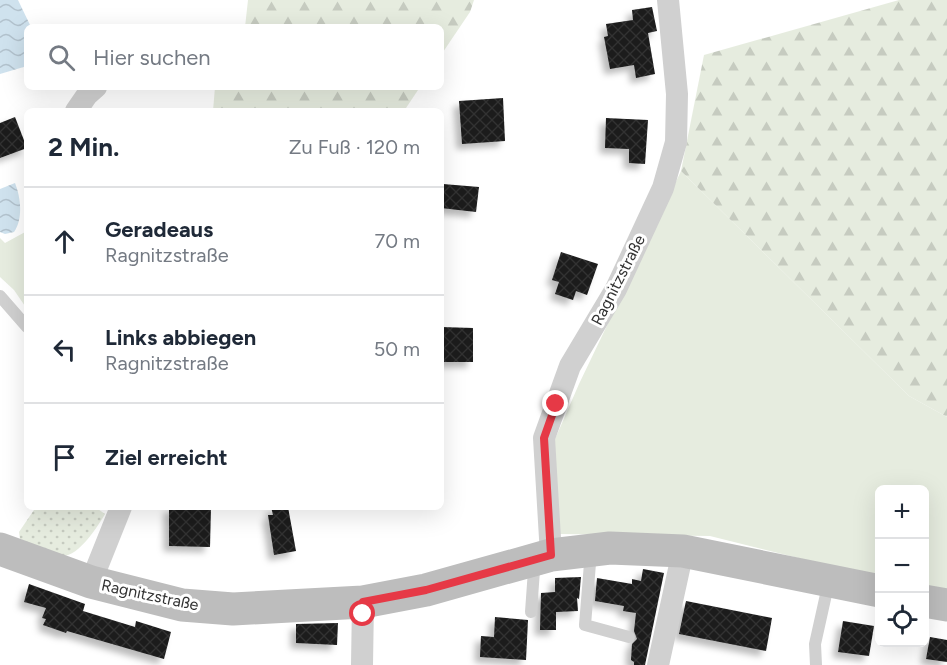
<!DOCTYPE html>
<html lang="de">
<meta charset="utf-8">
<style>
body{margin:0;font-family:Figtree,sans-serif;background:#f6f6f7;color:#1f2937}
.controls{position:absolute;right:18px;bottom:18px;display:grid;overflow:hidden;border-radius:9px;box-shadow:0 6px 24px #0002}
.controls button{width:54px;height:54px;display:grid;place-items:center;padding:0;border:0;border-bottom:2px solid #e0e1e3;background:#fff;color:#1f2937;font:30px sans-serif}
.stop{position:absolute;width:18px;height:18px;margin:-14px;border:4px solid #e63946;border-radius:50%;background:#fff}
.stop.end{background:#e63946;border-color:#fff;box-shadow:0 2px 6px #0008}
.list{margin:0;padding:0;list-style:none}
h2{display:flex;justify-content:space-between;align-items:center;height:78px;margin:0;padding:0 24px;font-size:26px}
h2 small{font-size:20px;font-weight:400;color:#747a83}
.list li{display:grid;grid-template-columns:39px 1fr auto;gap:18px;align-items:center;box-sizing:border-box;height:108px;padding:0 24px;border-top:2px solid #e0e1e3}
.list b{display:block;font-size:22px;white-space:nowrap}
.list p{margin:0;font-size:20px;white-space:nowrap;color:#747a83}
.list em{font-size:20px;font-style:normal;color:#747a83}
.icon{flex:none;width:33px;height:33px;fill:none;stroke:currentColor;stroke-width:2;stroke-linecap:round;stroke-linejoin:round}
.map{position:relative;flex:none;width:947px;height:665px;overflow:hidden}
.search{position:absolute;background:#fff;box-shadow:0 6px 24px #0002;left:24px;top:24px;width:420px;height:66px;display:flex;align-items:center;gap:15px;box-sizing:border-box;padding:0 21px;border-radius:9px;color:#747a83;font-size:22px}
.panel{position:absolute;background:#fff;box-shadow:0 6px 24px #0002;left:24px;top:108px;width:420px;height:402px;border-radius:9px}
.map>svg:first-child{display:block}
</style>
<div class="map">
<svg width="947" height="665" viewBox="0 0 947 665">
<defs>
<pattern id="forest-firs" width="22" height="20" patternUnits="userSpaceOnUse" patternTransform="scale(1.5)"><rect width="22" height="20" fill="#e6ecdf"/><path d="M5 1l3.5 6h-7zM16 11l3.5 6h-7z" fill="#c6cbc0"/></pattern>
<pattern id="park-dots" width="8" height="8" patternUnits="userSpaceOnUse" patternTransform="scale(1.5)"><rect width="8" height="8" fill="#e6ecdf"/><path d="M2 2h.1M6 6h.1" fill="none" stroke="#c6cbc0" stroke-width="1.8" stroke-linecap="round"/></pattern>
<pattern id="water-waves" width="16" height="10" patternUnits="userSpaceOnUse" patternTransform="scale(1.5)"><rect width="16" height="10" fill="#cfe2ee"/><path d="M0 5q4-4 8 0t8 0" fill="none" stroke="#b2c2cd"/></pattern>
<pattern id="building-cross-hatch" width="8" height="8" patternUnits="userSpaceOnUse" patternTransform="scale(1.5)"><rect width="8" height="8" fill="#1a1a1a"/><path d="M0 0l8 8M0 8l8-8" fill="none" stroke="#333"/></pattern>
<filter id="shadow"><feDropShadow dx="-5.5" dy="5.5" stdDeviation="3" flood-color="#0004"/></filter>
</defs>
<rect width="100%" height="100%" fill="#fff"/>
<g fill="#e6ecdf">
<polygon points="681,171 909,396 947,417 947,591 925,587 924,490 880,490 879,578 710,536 559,534 552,446 579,384"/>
<polygon points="27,231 27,309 14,290 0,277 0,238 5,243"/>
</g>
<g fill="url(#forest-firs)">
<polygon points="248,0 474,0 470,12 441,55 441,27 245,27"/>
<polygon points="899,0 947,0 947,417 909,396 681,171 704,55"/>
<polygon points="215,87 420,87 404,111 213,111"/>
</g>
<path fill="url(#park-dots)" d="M36,507H95L105,514C98,526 78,558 61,556C50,554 31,544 20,539L19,532Z"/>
<g fill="url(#water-waves)">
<polygon points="0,0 18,0 31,27 27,27 27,66 0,74"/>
<path d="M15,183C21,198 23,219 14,232L5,234L0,232V189Z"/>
</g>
<g fill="url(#building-cross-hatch)" filter="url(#shadow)">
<polygon points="652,7 657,31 648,33 655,74 636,78 634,65 610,69 604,37 608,36 606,24 633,20 632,10"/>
<polygon points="503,98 505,141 462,144 459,101"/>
<polygon points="15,117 27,148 0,158 0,123"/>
<polygon points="606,118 648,120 645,164 629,163 629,149 605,148"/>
<polygon points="443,184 479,187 476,212 441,208"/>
<polygon points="561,252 598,264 587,295 576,291 573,300 555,294 559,282 552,280"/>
<polygon points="441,327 473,328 473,362 441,362"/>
<polygon points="169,507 211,507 210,547 169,546"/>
<polygon points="271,507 288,507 296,551 274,555 268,515 273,515"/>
<polygon points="643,569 664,573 645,665 634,665 634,662 631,660 632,644 637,639 634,631 636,613 623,611 624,606 595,601 597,578 632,584 632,579 641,581"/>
<polygon points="581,577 579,599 577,598 578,611 556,612 556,630 540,630 541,593 555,592 555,578"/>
<polygon points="29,584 85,604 83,611 135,627 136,621 171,632 164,659 67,631 66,633 43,625 46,619 42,618 46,608 24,602"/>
<polygon points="686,601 772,618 766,651 679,634"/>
<polygon points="495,617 528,620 526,660 480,657 481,636 494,637"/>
<polygon points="843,621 874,626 869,656 838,652"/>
<polygon points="338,623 337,645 296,643 296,624"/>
<polygon points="930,637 947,640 947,662 926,659"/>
</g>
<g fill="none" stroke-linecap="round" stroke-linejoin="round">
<g stroke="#d0d0d0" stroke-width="12">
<polyline points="0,296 27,327"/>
<polyline points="591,551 585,625 629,637"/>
<polyline points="531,612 534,570"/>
<polyline points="816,665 815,644 829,581"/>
</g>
<g stroke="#d0d0d0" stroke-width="22">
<polyline points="76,111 87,95 96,87"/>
<polyline points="551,555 544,438 570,366 616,289 663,188 676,142 677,94 668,0"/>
<polyline points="91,582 121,507"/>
<polyline points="362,665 363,602"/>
<polyline points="658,665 683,551"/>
</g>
<g stroke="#bdbdbd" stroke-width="33">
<polyline points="0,549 91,582 182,605 233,609 363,602 426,590 551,555 610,548 683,551 880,591"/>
<polyline points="924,601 947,605"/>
</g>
</g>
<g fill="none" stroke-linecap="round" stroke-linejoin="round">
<polyline stroke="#e63946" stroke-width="8" points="363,614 363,602 426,590 551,555 544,438 556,404"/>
</g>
<g text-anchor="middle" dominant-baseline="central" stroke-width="6" stroke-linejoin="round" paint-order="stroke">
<g font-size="16" fill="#333" stroke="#fff">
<text transform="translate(618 280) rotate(-63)">Ragnitzstraße</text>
<text transform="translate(150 595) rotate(12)">Ragnitzstraße</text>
</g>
</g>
</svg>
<div class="controls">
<button>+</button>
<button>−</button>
<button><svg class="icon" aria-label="locate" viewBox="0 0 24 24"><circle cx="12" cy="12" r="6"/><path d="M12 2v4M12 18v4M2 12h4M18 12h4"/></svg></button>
</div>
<div class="stop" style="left:363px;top:614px"></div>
<div class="stop end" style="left:556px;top:404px"></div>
<div class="search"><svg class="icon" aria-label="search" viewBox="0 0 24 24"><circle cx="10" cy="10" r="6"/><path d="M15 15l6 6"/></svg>Hier suchen</div>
<section class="panel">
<h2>2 Min.<small>Zu Fuß · 120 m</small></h2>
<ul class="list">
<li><svg class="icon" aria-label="ahead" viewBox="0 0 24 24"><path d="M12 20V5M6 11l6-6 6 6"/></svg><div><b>Geradeaus</b><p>Ragnitzstraße</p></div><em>70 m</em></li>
<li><svg class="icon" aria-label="left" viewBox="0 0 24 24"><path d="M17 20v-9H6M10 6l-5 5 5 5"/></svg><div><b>Links abbiegen</b><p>Ragnitzstraße</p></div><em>50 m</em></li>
<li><svg class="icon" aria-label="arrive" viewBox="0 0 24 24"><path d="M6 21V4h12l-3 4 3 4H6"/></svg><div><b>Ziel erreicht</b></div></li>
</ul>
</section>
</div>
